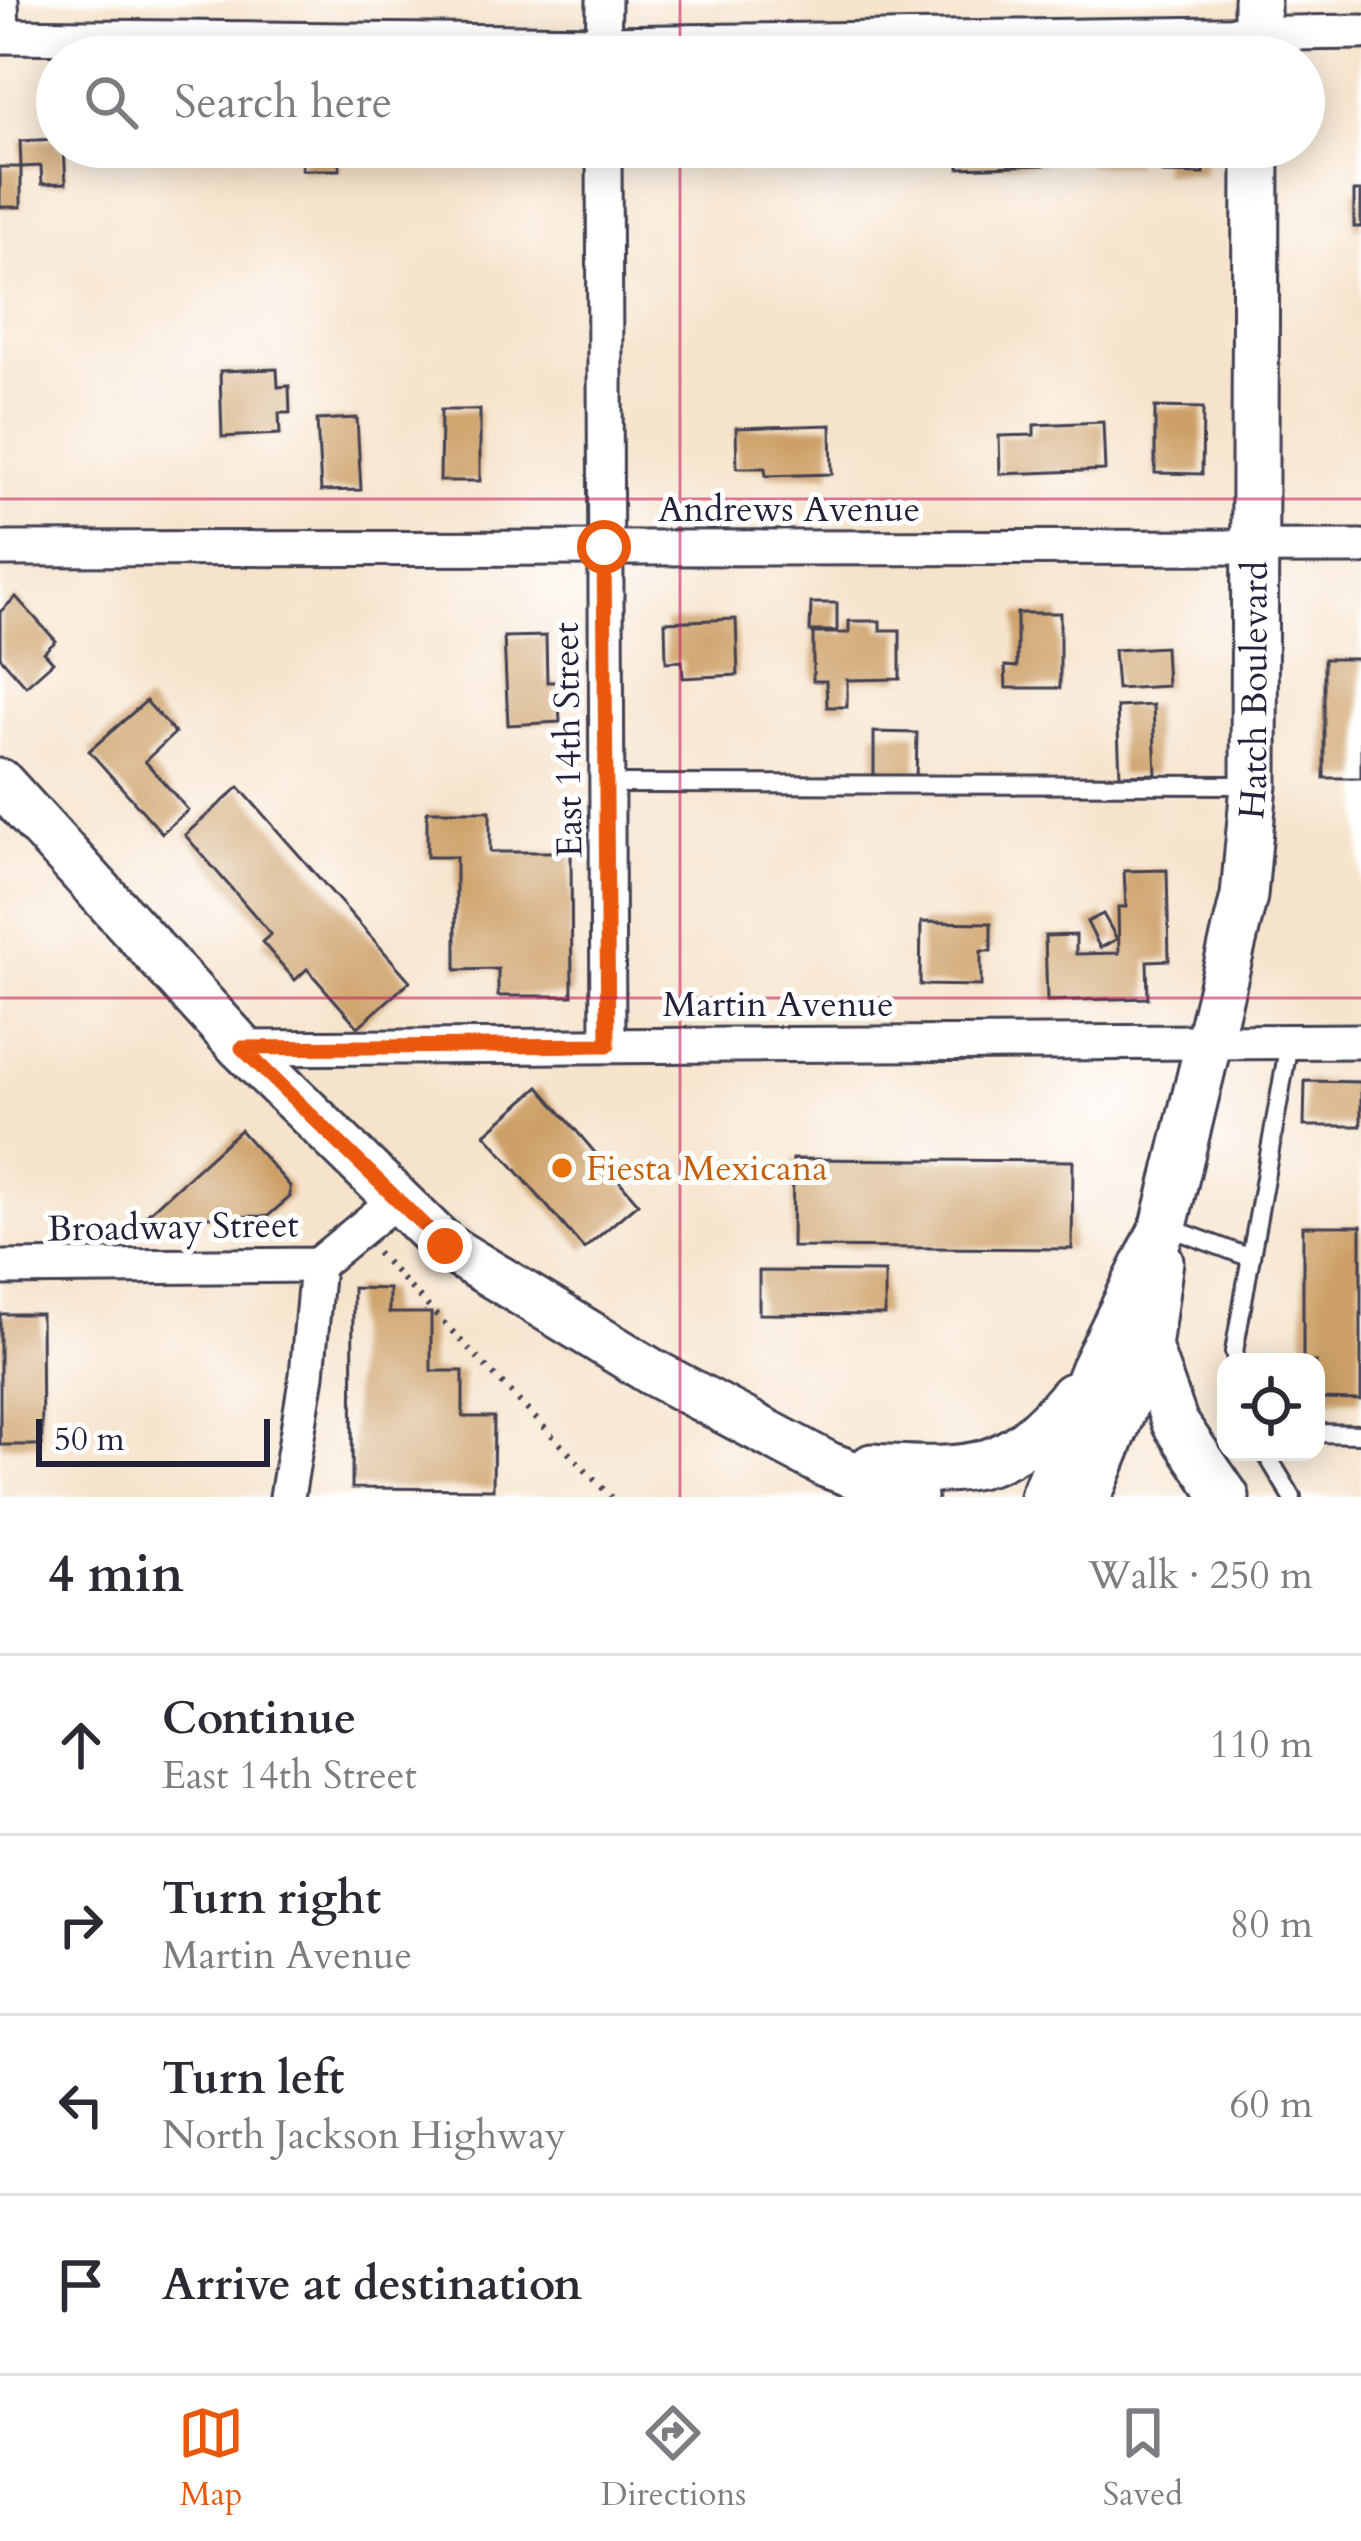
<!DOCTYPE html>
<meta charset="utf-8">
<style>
body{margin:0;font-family:Cardo,serif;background:#f2f2f3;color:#2b2b33}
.controls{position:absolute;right:36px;bottom:36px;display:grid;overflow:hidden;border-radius:24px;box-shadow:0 6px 30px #0003}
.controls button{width:108px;height:108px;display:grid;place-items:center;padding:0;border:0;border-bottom:3px solid #e1e1e2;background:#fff;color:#2b2b33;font:60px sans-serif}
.scale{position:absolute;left:36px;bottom:30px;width:234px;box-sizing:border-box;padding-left:12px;border:6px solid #22223b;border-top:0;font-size:33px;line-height:42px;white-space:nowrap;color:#22223b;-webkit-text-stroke:9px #fff;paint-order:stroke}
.stop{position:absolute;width:36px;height:36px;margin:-27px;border:9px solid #ea580c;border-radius:50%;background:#fff}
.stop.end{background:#ea580c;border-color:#fff;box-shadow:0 3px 12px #0008}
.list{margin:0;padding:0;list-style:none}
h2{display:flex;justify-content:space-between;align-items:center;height:156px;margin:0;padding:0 48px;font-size:51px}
h2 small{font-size:39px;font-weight:400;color:#7c7c81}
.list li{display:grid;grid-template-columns:78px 1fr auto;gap:36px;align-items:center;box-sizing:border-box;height:180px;padding:0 48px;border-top:3px solid #e1e1e2}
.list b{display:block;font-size:45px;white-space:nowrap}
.list p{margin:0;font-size:39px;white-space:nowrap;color:#7c7c81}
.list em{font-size:39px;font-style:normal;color:#7c7c81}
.icon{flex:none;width:66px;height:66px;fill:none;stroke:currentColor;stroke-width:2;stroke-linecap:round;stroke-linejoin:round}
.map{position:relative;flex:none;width:1361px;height:1497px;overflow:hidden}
.search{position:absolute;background:#fff;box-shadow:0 6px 30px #0003;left:36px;right:36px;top:36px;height:132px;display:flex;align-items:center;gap:30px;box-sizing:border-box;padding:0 42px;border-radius:66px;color:#7c7c81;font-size:45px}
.sheet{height:876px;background:#fff}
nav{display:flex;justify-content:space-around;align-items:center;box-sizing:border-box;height:168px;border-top:3px solid #e1e1e2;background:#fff;font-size:33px;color:#7c7c81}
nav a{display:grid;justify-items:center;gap:6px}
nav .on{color:#ea580c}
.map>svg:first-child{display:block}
</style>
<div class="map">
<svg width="1361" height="1497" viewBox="0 0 1361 1497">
<rect width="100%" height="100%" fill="#fff"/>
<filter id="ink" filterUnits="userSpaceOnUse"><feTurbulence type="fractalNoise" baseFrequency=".00833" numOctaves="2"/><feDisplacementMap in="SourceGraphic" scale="24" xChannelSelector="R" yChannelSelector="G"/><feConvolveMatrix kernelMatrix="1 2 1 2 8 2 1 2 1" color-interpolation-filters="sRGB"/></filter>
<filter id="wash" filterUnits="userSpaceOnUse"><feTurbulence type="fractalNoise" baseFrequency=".004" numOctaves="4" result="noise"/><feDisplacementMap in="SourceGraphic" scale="48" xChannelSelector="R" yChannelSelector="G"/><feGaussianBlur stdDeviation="2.7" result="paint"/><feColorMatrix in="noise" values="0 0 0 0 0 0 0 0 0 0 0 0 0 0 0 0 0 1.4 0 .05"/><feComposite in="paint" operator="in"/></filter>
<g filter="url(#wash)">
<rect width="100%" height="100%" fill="#f6e3cb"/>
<g id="blocks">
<g fill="#cda068">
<polygon points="57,139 57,147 64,147 66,183 42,184 41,166 21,167 20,141"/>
<polygon points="301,147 339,147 340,170 302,170"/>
<polygon points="809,147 906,147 906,165 810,168"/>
<polygon points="959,147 1044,147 1044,165 959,168"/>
<rect x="1087" y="147" width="48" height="19"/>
<polygon points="1163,147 1205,147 1204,174 1162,173"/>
<rect x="0" y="167" width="21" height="40"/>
<rect x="1354" y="191" width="7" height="36"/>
<polygon points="277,369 278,387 289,386 290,413 279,413 280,434 222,437 220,371"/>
<polygon points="1155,407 1203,408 1202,474 1155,473"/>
<polygon points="441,410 480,410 480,481 440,481"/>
<polygon points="357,418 361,490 321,491 317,420"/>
<polygon points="1103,422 1105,470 1000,474 999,436 1034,435 1034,425"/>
<polygon points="831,425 832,474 766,476 765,468 737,468 736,428"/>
<polygon points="16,597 56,641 44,652 53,662 26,686 0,657 0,612"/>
<polygon points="811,603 837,603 837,631 810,631"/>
<polygon points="1017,613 1060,613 1060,688 1006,688 1005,666 1017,667"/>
<polygon points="736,619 738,675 683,678 682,661 666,662 665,622"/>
<polygon points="849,621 880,621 880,630 900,630 900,679 847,680 847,707 827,707 826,681 813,681 813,633 849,633"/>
<polygon points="546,636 547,682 558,682 560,722 508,725 504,637"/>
<polygon points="1165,647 1167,686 1117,689 1114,650"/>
<rect x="1324" y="659" width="37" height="119"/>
<polygon points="146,701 175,733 145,761 188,810 162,833 89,751"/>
<polygon points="1153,705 1156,774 1120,775 1117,707"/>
<polygon points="874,732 917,733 916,782 874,782"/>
<polygon points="239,787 410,981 358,1027 307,969 295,980 262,942 271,934 185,835"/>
<polygon points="427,811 490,811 490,852 571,852 572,996 498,996 498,969 456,970 456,857 427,857"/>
<polygon points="1167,870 1169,960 1147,961 1148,998 1047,1001 1045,936 1076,935 1076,954 1119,953 1118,907 1126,907 1124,871"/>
<polygon points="1103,914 1117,939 1100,948 1087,922"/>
<polygon points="921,922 991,923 991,951 981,951 981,986 920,985"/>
<polygon points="1305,1081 1361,1082 1361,1126 1304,1126"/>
<polygon points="539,1087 638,1203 584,1249 485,1134"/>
<polygon points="240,1130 290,1186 290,1197 268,1216 143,1218"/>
<polygon points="793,1159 1073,1161 1072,1249 792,1247"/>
<polygon points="1303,1226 1361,1226 1361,1400 1316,1399 1316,1362 1303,1362"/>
<polygon points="759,1271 885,1272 885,1315 759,1314"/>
<polygon points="353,1288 389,1289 389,1313 431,1313 431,1371 463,1371 463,1417 494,1417 493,1489 352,1488"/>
<polygon points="0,1314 41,1314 42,1445 0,1445"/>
</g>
</g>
</g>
<g filter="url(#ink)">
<use href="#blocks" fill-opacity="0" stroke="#423f51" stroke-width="3"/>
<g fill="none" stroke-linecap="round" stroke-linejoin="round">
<g stroke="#423f51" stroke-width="22">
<g id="lane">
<polyline points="609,784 1250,785"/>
<polyline points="1165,1226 1251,1258"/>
<polyline points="1237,1362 1234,1352 1289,1043"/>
<polyline points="1316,1433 1361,1434"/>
<polyline points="1265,1452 1292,1497"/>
</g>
</g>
<g stroke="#423f51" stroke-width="39">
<g id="street">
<polyline points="1,0 2,36"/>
<polyline points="0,36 603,43 1361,32"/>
<polyline points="603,57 604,0"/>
<polyline points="604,147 608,1045"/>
<polyline points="0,549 1361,547"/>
<polyline points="242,1048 1361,1041"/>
<polyline points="0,1268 317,1265 396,1200"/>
<polyline points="287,1497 307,1375 317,1265"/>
</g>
</g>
<g stroke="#423f51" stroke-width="51">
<g id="secondary">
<polyline points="1257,0 1257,57"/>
<polyline points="0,782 242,1048 445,1246 652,1372 828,1465 914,1497"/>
<polyline points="1148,1347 1175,1423 1226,1497"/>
<path d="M872,1467C971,1472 1005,1476 1072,1396"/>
<path id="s1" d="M1043,1497L1093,1370L1164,1226L1244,896L1254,785L1256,147"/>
<polyline points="1088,1497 1148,1347 1160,1261"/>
</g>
</g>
<polyline stroke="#423f51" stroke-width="6" stroke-dasharray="3 9" stroke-linecap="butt" points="377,1253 611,1497"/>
<use href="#lane" stroke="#fff" stroke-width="16"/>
<use href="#street" stroke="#fff" stroke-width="33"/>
<use href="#secondary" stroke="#fff" stroke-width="45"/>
</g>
</g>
<g fill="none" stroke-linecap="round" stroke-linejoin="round" filter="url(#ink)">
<polyline stroke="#ea580c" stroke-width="15" points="445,1246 242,1048 608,1045 604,547"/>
</g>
<path fill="none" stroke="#c2185b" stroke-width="3" stroke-opacity="0.55" d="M680,0V57M680,147V1497M0,499H1361M0,998H1361"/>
<circle fill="#e8710a" stroke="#fff" stroke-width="4.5" cx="562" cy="1168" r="12"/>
<g text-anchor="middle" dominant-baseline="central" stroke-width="10" stroke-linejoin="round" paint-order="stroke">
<g font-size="36" fill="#22223b" stroke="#fff">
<text x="789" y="509">Andrews Avenue</text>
<text stroke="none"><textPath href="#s1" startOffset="843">Hatch Boulevard</textPath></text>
<text transform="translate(568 740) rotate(-91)">East 14th Street</text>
<text x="778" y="1004">Martin Avenue</text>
<text transform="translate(173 1227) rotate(-1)">Broadway Street</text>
</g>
<g font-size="36" fill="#c56008" stroke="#fff" text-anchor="start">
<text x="586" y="1168">Fiesta Mexicana</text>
</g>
</g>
</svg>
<div class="controls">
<button><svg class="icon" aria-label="locate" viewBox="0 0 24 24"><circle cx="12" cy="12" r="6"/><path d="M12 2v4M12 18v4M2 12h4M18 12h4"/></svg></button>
</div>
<div class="scale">50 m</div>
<div class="stop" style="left:604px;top:547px"></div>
<div class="stop end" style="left:445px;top:1246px"></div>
<div class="search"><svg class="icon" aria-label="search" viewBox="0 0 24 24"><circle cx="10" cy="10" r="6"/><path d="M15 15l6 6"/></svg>Search here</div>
</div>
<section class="sheet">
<h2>4 min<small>Walk · 250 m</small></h2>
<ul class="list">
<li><svg class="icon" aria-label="ahead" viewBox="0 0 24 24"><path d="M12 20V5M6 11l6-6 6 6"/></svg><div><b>Continue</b><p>East 14th Street</p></div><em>110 m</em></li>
<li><svg class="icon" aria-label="right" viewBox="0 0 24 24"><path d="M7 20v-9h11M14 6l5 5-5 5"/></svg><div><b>Turn right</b><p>Martin Avenue</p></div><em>80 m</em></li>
<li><svg class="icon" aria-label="left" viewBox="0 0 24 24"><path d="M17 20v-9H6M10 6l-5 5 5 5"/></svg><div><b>Turn left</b><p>North Jackson Highway</p></div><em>60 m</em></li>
<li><svg class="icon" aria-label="arrive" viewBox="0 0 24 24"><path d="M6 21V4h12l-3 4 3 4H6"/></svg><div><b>Arrive at destination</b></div></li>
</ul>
</section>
<nav>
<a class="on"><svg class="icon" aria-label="map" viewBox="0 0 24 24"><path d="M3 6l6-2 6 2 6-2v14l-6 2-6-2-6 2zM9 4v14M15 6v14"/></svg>Map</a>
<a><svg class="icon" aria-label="directions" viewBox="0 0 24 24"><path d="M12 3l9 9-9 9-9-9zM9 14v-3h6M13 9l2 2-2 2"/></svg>Directions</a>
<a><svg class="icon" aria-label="saved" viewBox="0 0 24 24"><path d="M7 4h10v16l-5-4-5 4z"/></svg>Saved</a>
</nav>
